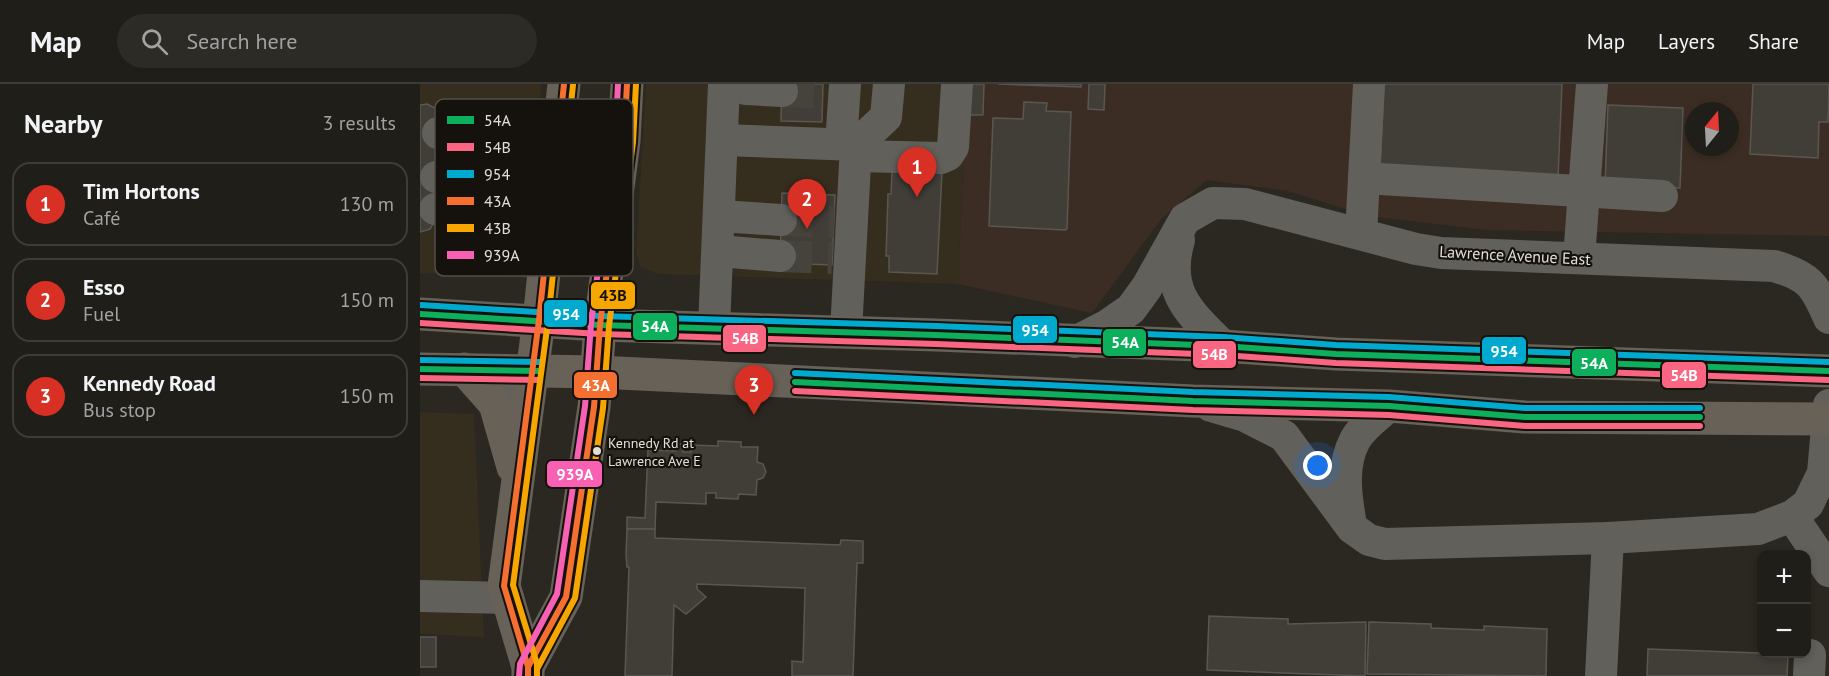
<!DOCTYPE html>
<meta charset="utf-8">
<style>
body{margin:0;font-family:"PT Sans",sans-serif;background:#2d2b26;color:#f1f3f6}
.controls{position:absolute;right:18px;bottom:18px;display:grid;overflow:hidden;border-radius:12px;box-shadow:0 3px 9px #0003}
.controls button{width:54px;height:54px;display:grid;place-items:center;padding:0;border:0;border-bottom:2px solid #3d3c38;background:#201e19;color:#f1f3f6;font:30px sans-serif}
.compass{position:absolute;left:1265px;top:18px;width:54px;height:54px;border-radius:50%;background:#201e19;box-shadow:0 3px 9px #0003;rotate:18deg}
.you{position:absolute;left:898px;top:382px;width:21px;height:21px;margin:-15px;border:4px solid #fff;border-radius:50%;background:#1a73e8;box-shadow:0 0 0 9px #1a73e833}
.badge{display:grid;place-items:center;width:39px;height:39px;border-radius:50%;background:#d93025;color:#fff;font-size:20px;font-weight:700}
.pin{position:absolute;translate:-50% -50px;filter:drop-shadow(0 2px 3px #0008)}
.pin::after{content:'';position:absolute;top:32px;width:21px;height:18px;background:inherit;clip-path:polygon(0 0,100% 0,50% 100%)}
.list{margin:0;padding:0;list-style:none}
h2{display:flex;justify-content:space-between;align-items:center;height:78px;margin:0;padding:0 24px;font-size:26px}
h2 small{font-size:20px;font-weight:400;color:#a2a2a2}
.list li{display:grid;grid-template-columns:39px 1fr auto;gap:18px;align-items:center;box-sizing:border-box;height:84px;margin:0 12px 12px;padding:0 12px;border:2px solid #3d3c38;border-radius:18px}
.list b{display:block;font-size:22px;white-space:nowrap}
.list p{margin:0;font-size:20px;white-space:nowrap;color:#a2a2a2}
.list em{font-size:20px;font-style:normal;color:#a2a2a2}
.icon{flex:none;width:33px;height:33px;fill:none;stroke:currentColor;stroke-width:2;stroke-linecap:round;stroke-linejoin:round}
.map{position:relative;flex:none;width:1409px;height:592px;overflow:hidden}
header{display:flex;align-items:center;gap:36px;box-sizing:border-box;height:84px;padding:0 30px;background:#201e19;border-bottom:2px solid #3d3c38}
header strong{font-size:28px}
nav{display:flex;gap:33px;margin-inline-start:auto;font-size:21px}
.search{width:420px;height:54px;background:#2d2b26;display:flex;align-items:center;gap:15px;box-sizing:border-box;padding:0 21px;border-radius:33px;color:#a2a2a2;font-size:22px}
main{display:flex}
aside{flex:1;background:#201e19}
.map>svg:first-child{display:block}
</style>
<header>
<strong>Map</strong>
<div class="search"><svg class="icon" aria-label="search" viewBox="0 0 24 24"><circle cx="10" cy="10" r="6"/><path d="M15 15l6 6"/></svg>Search here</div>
<nav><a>Map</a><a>Layers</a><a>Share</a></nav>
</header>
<main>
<aside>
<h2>Nearby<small>3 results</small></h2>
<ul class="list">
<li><span class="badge">1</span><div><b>Tim Hortons</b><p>Café</p></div><em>130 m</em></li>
<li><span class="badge">2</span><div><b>Esso</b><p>Fuel</p></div><em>150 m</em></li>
<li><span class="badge">3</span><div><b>Kennedy Road</b><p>Bus stop</p></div><em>150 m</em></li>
</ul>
</aside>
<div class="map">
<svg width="1409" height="592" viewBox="0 0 1409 592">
<rect width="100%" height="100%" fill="#2b2821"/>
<g fill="#352d1d">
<polygon points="0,0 121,0 112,194 0,189"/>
<polygon points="226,0 547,0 538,200 238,190 221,183 216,170"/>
<polygon points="0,328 54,330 64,553 0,550"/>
</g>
<path fill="#3b2d23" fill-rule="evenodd" d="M547,0H1409V152L1067,146L948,132L868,107L787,96L742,134L672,229L538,200ZM1274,27H1310V63H1274Z"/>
<g fill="#413e38" stroke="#5a5751" stroke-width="1.5">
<polygon points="362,0 403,0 402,38 361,37"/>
<polygon points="550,0 564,0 563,31 549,31"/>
<polygon points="578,0 661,0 661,3"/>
<polygon points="669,0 685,0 684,26 668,25"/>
<polygon points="964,0 1142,0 1138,94 960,86"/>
<polygon points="1333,0 1409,0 1408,38 1399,38 1398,74 1330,70"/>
<polygon points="604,18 627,19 626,27 651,28 647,145 645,146 569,142 573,34 603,35"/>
<polygon points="7,20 15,24 19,32 15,137 10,145 0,148 0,21"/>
<polygon points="1188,21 1263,24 1260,104 1185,101"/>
<polygon points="472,86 522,88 517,190 469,188 469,172 466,172 468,110 471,110"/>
<polygon points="362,109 415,111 412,181 360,179"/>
<polygon points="298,357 321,358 321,363 338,363 337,378 343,380 346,388 343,394 337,396 336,411 319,410 318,415 296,414 296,409 286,409 286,420 236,418 235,445 207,445 207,433 225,434 228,366 256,367 256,360 263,360 263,368 271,368 271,361 298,362"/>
<polygon points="207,445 235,445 235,454 420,461 421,456 443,457 443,479 437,479 433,592 372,592 372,577 383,578 385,504 277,500 277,505 286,513 266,530 254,521 252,592 205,592 209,483 207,483 206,471"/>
<polygon points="789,532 868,535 868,540 946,538 945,592 787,586"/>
<polygon points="949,538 1011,540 1011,544 1064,546 1064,542 1127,545 1126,592 947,590"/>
<rect x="0" y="553" width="16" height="30"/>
<polygon points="1228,565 1368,570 1367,592 1227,592"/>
</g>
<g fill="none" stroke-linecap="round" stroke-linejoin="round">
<g stroke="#46433c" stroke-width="32" stroke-dasharray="32 16" stroke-linecap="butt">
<polyline points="362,7 403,9"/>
<polyline points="361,136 414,138"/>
<polyline points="360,172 412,174"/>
</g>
<g stroke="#62605b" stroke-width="32">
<polyline points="324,0 326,5 362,7"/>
<polyline points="18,49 53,48"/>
<polyline points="303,56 436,61 426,248"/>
<polyline points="421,60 425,0"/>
<polyline points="436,61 466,33 469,0"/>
<polyline points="436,72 521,74 528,71 533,63 537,0"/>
<polyline points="16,93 44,93"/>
<polyline points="944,94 1242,112"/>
<polyline points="15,125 39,125"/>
<polyline points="300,132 361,136"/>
<polyline points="941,150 949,0"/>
<path d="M759,156C744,208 769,228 803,262"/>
<polyline points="298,167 360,172"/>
<polyline points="1159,174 1172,0"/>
<polyline points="294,244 304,0"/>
<path d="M655,258L688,241L711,225L727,203L765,135L793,119L825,120L996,165L1021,169L1354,182C1389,192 1395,201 1409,234"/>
<polygon points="78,304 101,307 96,342"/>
<polyline points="791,322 825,332 864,352 932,444 949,456 965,460 1188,454 1338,445 1372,432 1388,420 1403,389 1409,321"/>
<polyline points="1372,432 1409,487"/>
<path d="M931,441C926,413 921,382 935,356C942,343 958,332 969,322"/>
<polyline points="0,512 88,514"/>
<polyline points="1181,592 1188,454"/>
<polyline points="1389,592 1390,571"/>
</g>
<g stroke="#676158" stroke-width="33">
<polyline points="0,230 180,241 516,251 803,262 916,270 1409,287"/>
<polyline points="0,285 178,288 773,317 969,322 1105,333 1409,335"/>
<polyline points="44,285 75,320 93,383"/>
<polyline points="108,583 146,513 174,323 180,241 204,57 207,0"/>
<polyline points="108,592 108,583 84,502 119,236 144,0"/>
</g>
<g stroke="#15120d" stroke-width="10">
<g id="bus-1">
<polyline points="0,230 180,241 516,251 803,262 916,270 1409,287"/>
<polyline points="0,285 120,287"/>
<polyline points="375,298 773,317 969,322 1105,333 1280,333"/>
</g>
</g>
<g stroke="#15120d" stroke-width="10">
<g id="bus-2">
<polyline points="0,239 180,250 516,260 803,271 916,279 1409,296"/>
<polyline points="0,294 120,296"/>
<polyline points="375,307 773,326 969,331 1105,342 1280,342"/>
</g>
</g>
<g stroke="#15120d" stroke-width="10">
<g id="bus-3">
<polyline points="1,221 180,232 516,242 803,253 916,261 1409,278"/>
<polyline points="0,276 120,278"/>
<polyline points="375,289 773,308 969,313 1105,324 1280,324"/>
</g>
</g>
<g stroke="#15120d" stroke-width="10">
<g id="bus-4">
<polyline points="108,592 108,583 146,513 174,323 180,241 204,57 207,0"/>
<polyline points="108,592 108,583 84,502 119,236 144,0"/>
</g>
</g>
<g stroke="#15120d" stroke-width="10">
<g id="bus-5">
<polyline points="117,592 117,585 155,514 183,324 189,242 213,58 216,0"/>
<polyline points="117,592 117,580 93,501 128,237 153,1"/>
</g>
</g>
<g stroke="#15120d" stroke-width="10">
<polyline id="bus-6" points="99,592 100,580 137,510 165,322 171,240 195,56 198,0"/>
</g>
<use href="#bus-1" stroke="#0daf5c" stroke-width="6"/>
<use href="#bus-2" stroke="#fa6682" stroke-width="6"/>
<use href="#bus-3" stroke="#00a9ce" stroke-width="6"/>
<use href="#bus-4" stroke="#f46f30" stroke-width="6"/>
<use href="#bus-5" stroke="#f7a600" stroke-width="6"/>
<use href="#bus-6" stroke="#f860b3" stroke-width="6"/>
</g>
<circle fill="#e2ded6" stroke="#15120d" stroke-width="2" cx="177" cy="367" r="5"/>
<g text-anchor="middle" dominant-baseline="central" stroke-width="4.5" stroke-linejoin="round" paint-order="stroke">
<g font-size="14" fill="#e2ded6" stroke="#15120d" text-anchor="start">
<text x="188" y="359">Kennedy Rd at<tspan x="188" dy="18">Lawrence Ave E</tspan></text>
</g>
<g font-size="16" fill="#e2ded6" stroke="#15120d">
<text transform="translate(1095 171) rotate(3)">Lawrence Avenue East</text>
</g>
</g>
<rect x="15" y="15" width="198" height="177" rx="9" fill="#15120d" stroke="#524f49" stroke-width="1.5"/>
<rect x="27" y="32" width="27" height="8" fill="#0daf5c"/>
<rect x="27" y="59" width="27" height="8" fill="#fa6682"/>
<rect x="27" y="86" width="27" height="8" fill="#00a9ce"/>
<rect x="27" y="113" width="27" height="8" fill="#f46f30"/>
<rect x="27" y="140" width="27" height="8" fill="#f7a600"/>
<rect x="27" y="167" width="27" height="8" fill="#f860b3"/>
<g font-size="16" fill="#e2ded6">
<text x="64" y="42">54A</text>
<text x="64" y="69">54B</text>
<text x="64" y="96">954</text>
<text x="64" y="123">43A</text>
<text x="64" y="150">43B</text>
<text x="64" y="177">939A</text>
</g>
<g stroke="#15120d" stroke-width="2">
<rect x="170" y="197" width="46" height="29" rx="6" fill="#f7a600"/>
<rect x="123" y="215" width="45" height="29" rx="6" fill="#00a9ce"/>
<rect x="212" y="228" width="46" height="29" rx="6" fill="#0daf5c"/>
<rect x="592" y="231" width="46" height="29" rx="6" fill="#00a9ce"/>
<rect x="302" y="240" width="45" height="29" rx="6" fill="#fa6682"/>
<rect x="682" y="244" width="45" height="29" rx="6" fill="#0daf5c"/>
<rect x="1061" y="252" width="46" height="29" rx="6" fill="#00a9ce"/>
<rect x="772" y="256" width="45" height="29" rx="6" fill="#fa6682"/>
<rect x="1151" y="264" width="46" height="29" rx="6" fill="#0daf5c"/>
<rect x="1241" y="277" width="46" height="28" rx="6" fill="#fa6682"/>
<rect x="153" y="287" width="45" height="28" rx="6" fill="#f46f30"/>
<rect x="126" y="376" width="57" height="28" rx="6" fill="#f860b3"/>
</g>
<g font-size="16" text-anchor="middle" font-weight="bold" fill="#fff">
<text x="146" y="236">954</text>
<text x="235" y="248">54A</text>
<text x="615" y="252">954</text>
<text x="325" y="260">54B</text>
<text x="705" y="264">54A</text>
<text x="1084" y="273">954</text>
<text x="794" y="276">54B</text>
<text x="1174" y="285">54A</text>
<text x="1264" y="297">54B</text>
<text x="176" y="307">43A</text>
<text x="155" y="396">939A</text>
</g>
<g font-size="16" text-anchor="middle" font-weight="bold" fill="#111">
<text x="193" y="217">43B</text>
</g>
</svg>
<div class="controls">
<button>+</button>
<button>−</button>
</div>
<svg class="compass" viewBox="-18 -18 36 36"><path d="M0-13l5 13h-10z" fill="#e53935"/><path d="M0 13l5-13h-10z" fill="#a2a2a2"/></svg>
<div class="you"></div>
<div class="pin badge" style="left:497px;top:113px">1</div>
<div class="pin badge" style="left:387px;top:145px">2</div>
<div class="pin badge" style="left:334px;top:331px">3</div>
</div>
</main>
